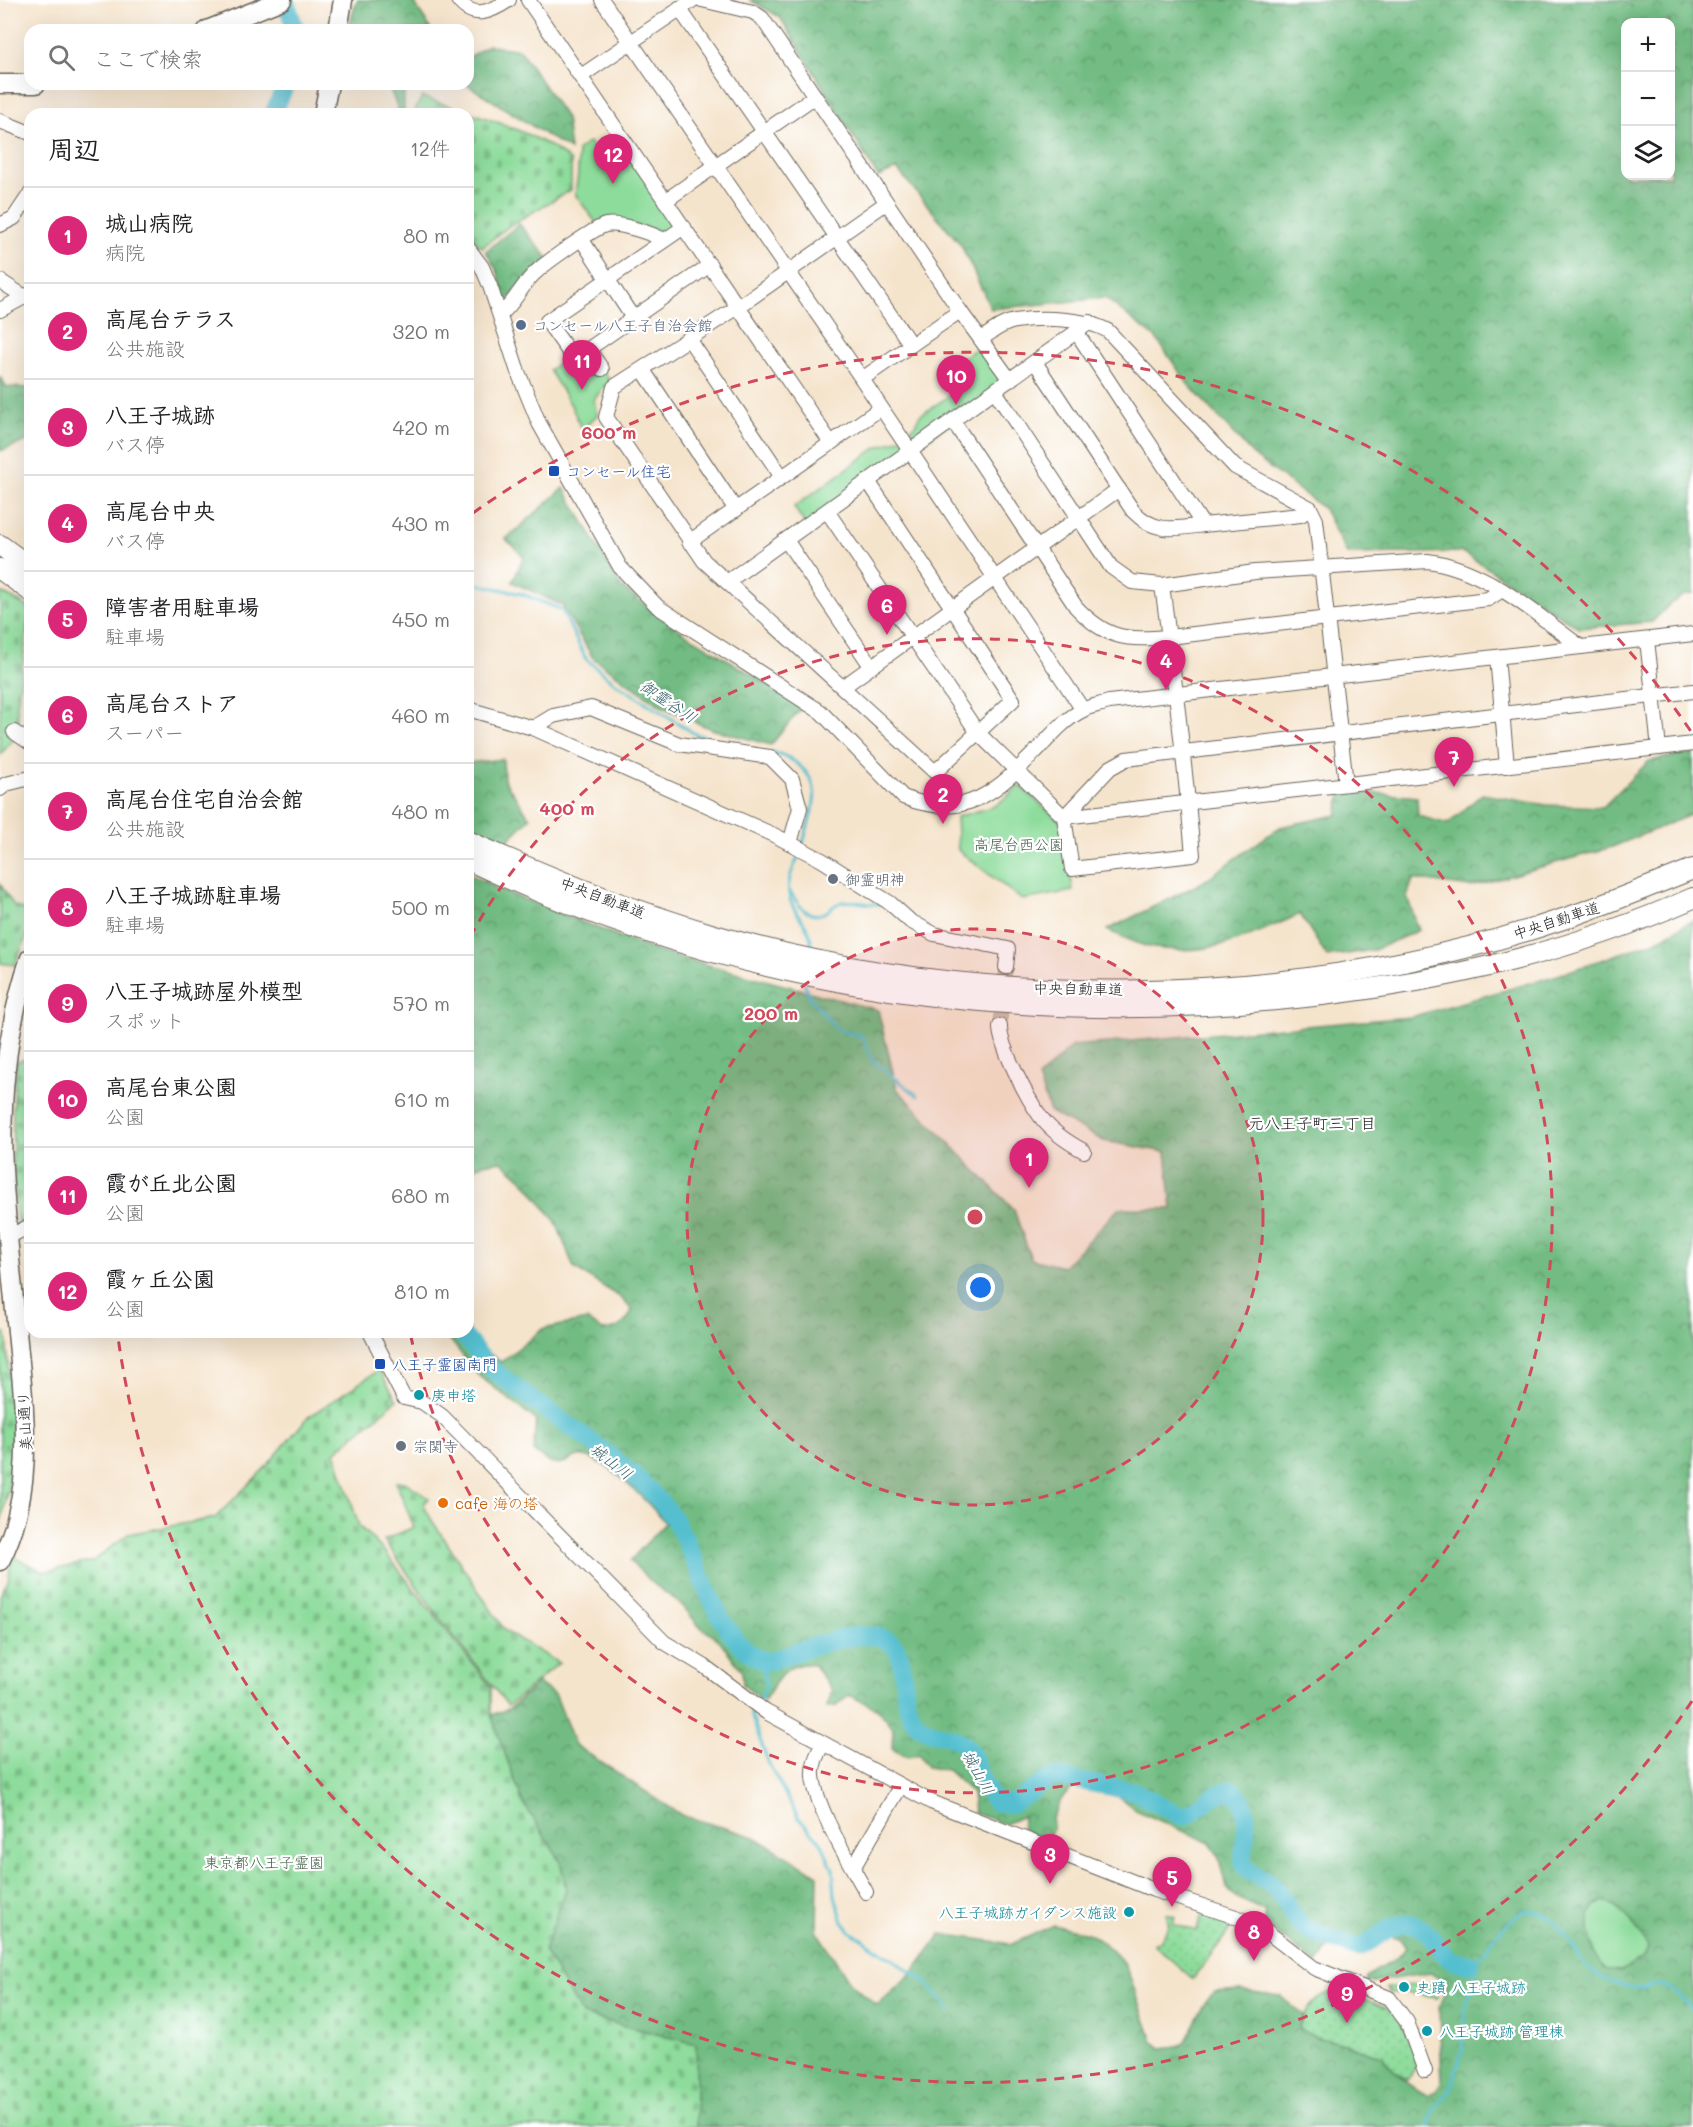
<!DOCTYPE html>
<html lang="ja">
<meta charset="utf-8">
<style>
body{margin:0;font-family:Mali,"Klee One",sans-serif;background:#f2f2f2;color:#202124}
.controls{position:absolute;right:18px;top:18px;display:grid;overflow:hidden;border-radius:12px;box-shadow:0 6px 24px #0002}
.controls button{width:54px;height:54px;display:grid;place-items:center;padding:0;border:0;border-bottom:2px solid #e0e0e0;background:#fff;color:#202124;font:30px sans-serif}
.you{position:absolute;left:981px;top:1288px;width:21px;height:21px;margin:-15px;border:4px solid #fff;border-radius:50%;background:#1a73e8;box-shadow:0 0 0 9px #1a73e833}
.badge{display:grid;place-items:center;width:39px;height:39px;border-radius:50%;background:#db2777;color:#fff;font-size:20px;font-weight:700}
.pin{position:absolute;translate:-50% -50px;filter:drop-shadow(0 2px 3px #0008)}
.pin::after{content:'';position:absolute;top:32px;width:21px;height:18px;background:inherit;clip-path:polygon(0 0,100% 0,50% 100%)}
.list{margin:0;padding:0;list-style:none}
h2{display:flex;justify-content:space-between;align-items:center;height:78px;margin:0;padding:0 24px;font-size:26px}
h2 small{font-size:20px;font-weight:400;color:#757577}
.list li{display:grid;grid-template-columns:39px 1fr auto;gap:18px;align-items:center;box-sizing:border-box;height:96px;padding:0 24px;border-top:2px solid #e0e0e0}
.list b{display:block;font-size:22px;white-space:nowrap}
.list p{margin:0;font-size:20px;white-space:nowrap;color:#757577}
.list em{font-size:20px;font-style:normal;color:#757577}
.icon{flex:none;width:33px;height:33px;fill:none;stroke:currentColor;stroke-width:2;stroke-linecap:round;stroke-linejoin:round}
.map{position:relative;flex:none;width:1693px;height:2127px;overflow:hidden}
.search{position:absolute;background:#fff;box-shadow:0 6px 24px #0002;left:24px;top:24px;width:450px;height:66px;display:flex;align-items:center;gap:15px;box-sizing:border-box;padding:0 21px;border-radius:18px;color:#757577;font-size:22px}
.panel{position:absolute;background:#fff;box-shadow:0 6px 24px #0002;left:24px;top:108px;width:450px;height:1230px;border-radius:18px}
.map>svg:first-child{display:block}
</style>
<div class="map">
<svg width="1693" height="2127" viewBox="0 0 1693 2127">
<defs>
<pattern id="grass-dots" width="8" height="8" patternUnits="userSpaceOnUse" patternTransform="scale(1.5)"><rect width="8" height="8" fill="#8ddc9b"/><path d="M2 2h.1M6 6h.1" fill="none" stroke="#79bc85" stroke-width="1.8" stroke-linecap="round"/></pattern>
<pattern id="forest-crowns" width="20" height="18" patternUnits="userSpaceOnUse" patternTransform="scale(1.5)"><rect width="20" height="18" fill="#72bc83"/><path d="M2 6a3 3 0 1 1 6 0M12 15a3 3 0 1 1 6 0" fill="none" stroke="#5d986a"/></pattern>
<pattern id="cemetery-stones" width="16" height="16" patternUnits="userSpaceOnUse" patternTransform="scale(1.5)"><rect width="16" height="16" fill="#8ddc9b"/><path d="M2 7V4a2 2 0 0 1 4 0v3zM10 15v-3a2 2 0 0 1 4 0v3z" fill="#79bc85"/></pattern>
</defs>
<rect width="100%" height="100%" fill="#fff"/>
<filter id="ink" filterUnits="userSpaceOnUse"><feTurbulence type="fractalNoise" baseFrequency=".0167" numOctaves="2"/><feDisplacementMap in="SourceGraphic" scale="12" xChannelSelector="R" yChannelSelector="G"/><feConvolveMatrix kernelMatrix="1 2 1 2 8 2 1 2 1" color-interpolation-filters="sRGB"/></filter>
<filter id="wash" filterUnits="userSpaceOnUse"><feTurbulence type="fractalNoise" baseFrequency=".008" numOctaves="4" result="noise"/><feDisplacementMap in="SourceGraphic" scale="24" xChannelSelector="R" yChannelSelector="G"/><feGaussianBlur stdDeviation="1.35" result="paint"/><feColorMatrix in="noise" values="0 0 0 0 0 0 0 0 0 0 0 0 0 0 0 0 0 1.4 0 .05"/><feComposite in="paint" operator="in"/></filter>
<g filter="url(#wash)">
<rect width="100%" height="100%" fill="#f5e4cc"/>
<g fill="url(#grass-dots)" stroke="#547c5c" stroke-width="1.5">
<polygon points="1166,1913 1175,1916 1173,1924 1196,1931 1203,1913 1235,1923 1193,1979 1153,1944 1160,1941 1169,1926"/>
<path d="M1334,1992C1394,2006 1396,2003 1418,2062L1408,2080L1391,2070L1382,2056C1368,2053 1357,2048 1344,2044C1323,2037 1319,2042 1298,2028C1304,2013 1317,1993 1334,1992Z"/>
</g>
<g fill="url(#forest-crowns)" stroke="#476c50" stroke-width="1.5" fill-rule="evenodd">
<polygon points="357,0 413,0 431,30 353,30 349,26"/>
<path d="M750,0H1693V594L1684,595L1668,606L1652,622L1579,628L1463,552L1347,554L1324,509L1253,455L1188,384L1156,338L1105,298L991,309L961,245L897,169L878,177L780,17ZM1626,22H1670V176H1626Z"/>
<polygon points="488,45 520,50 566,118 570,150 466,84 468,84 468,58"/>
<polygon points="388,84 404,84 404,114 400,114"/>
<polygon points="519,224 548,258 506,301 498,273 486,251"/>
<polygon points="0,377 7,387 30,388 30,440 0,451"/>
<polygon points="564,488 621,587 681,631 803,706 771,745 711,729 661,706 593,658 562,605 512,582 524,557 506,539"/>
<path d="M1693,753V814L1612,847L1470,887L1413,879L1407,897L1419,930L1374,950L1327,957L1300,914C1249,937 1213,956 1154,948C1139,946 1121,936 1107,930L1201,883L1280,827L1337,815L1342,790L1417,797L1418,816L1448,824L1482,794L1546,805L1603,807L1649,761Z"/>
<polygon points="503,759 504,780 530,818 504,844 468,827 468,763"/>
<path d="M468,873L496,888L656,951L878,1010L897,1089L1014,1210L1031,1259L1063,1267L1119,1208L1172,1209L1166,1152L1104,1141L1050,1112L1038,1078L1072,1046L1411,1017L1558,975L1656,941L1693,920V2127H696V2044L582,2015L544,1951L566,1889L560,1861L522,1801L491,1715L509,1709L538,1683L556,1696L575,1745L681,1815L755,1837L818,1875L817,1932L851,1984L877,2005L911,1975L941,1934L1012,1944L1054,1925L1088,1933L1113,1950L1127,1969L1153,2041L1161,2048C1167,2047 1176,2047 1181,2045C1191,2041 1197,2005 1215,1992L1240,1990L1280,1996L1303,2015L1299,2028C1319,2042 1323,2037 1344,2044C1357,2048 1368,2053 1382,2056C1391,2070 1412,2088 1427,2095L1436,2091L1442,2082L1439,2008L1447,1982L1430,1973L1368,1983L1367,1977C1380,1966 1397,1962 1406,1948L1401,1940L1377,1931L1344,1950L1328,1948L1317,1964L1264,1924L1266,1912L1235,1897L1226,1887L1218,1855L1210,1843L1136,1810L1119,1797L1075,1786L1062,1798L1052,1818L1053,1829L1049,1835L1041,1838L1022,1830L1023,1816L1005,1824L974,1813L972,1793L947,1770L927,1767L919,1754L908,1757L892,1749L893,1728L878,1709L849,1695L837,1706L827,1707L832,1690L814,1665C787,1659 776,1681 764,1701L743,1685L742,1671L720,1641L698,1625L683,1606L655,1585L630,1561L665,1523C653,1506 600,1453 579,1456C575,1456 570,1460 566,1462C552,1467 544,1459 533,1451L536,1420L478,1375L444,1332H460L501,1362L543,1329L587,1320L603,1331C618,1329 627,1324 632,1310L620,1297L574,1268L556,1222L525,1182L501,1161L482,1164L468,1172ZM1632,1922L1648,1947L1644,1957L1604,1969L1592,1946Z"/>
</g>
<g fill="url(#cemetery-stones)" stroke="#547c5c" stroke-width="1.5">
<path d="M422,97C467,112 535,130 571,161V190L512,224L482,247L468,235V114H413Z"/>
<polygon points="0,592 30,608 17,705 19,733 0,755"/>
<polygon points="0,884 14,906 30,912 30,927 15,965 0,963"/>
<path d="M30,1058V1226L18,1232C12,1174 10,1119 17,1061Z"/>
<polygon points="0,1332 6,1333 12,1412 12,1470 0,1529"/>
<polygon points="379,1370 397,1400 335,1452 359,1526 385,1552 491,1687 491,1715 522,1801 560,1861 566,1889 544,1951 582,2015 696,2044 696,2127 0,2127 0,1595 8,1581 12,1556 44,1572 93,1561 128,1534 215,1518 265,1468 308,1417"/>
<polygon points="396,1482 405,1482 429,1498 423,1504 433,1522 505,1631 559,1663 508,1706 438,1616 384,1540 414,1527"/>
</g>
<g fill="#8ddc9b" stroke="#547c5c" stroke-width="1.5">
<polygon points="620,141 676,223 674,229 668,233 606,218 597,224 575,194 578,174 578,150 589,142 600,156"/>
<polygon points="984,343 1010,380 806,526 794,507 876,448 902,438 916,424 919,416 952,394 940,374"/>
<polygon points="588,349 610,381 594,399 597,415 582,430 571,405 549,370 571,355"/>
<polygon points="1020,786 1064,825 1073,891 1022,900 958,850 956,817 995,806"/>
<path d="M1604,1901C1625,1911 1636,1927 1648,1947L1644,1958L1621,1971L1604,1969C1592,1951 1577,1911 1604,1901Z"/>
<polygon points="1438,1982 1437,1998 1403,1992 1390,1993 1386,1988"/>
</g>
<g fill="none" stroke-linecap="round" stroke-linejoin="round">
<g stroke="#54bfd0" stroke-width="3">
<polyline points="468,582 522,594 562,610 586,659 614,682 695,734 738,746"/>
<path d="M772,752C793,756 819,776 814,802C812,815 806,830 803,844"/>
<path d="M801,853C765,912 819,915 810,951"/>
<path d="M789,890C797,903 808,922 826,912C831,909 836,903 842,902C854,899 867,906 881,904"/>
<polyline points="803,980 810,998 837,1030 862,1036 872,1060 918,1096"/>
<polyline points="758,1703 766,1687 762,1660"/>
<polyline points="755,1708 751,1715 769,1764 799,1819 821,1842 833,1869 835,1896 843,1922 850,1931 926,1982 951,2010"/>
<path d="M1470,1964H1474L1486,1951L1491,1940L1522,1911C1563,1905 1568,1954 1594,1973C1606,1981 1627,1989 1642,1988C1646,1987 1651,1985 1656,1985C1671,1985 1684,2000 1693,2010"/>
<polyline points="1429,2127 1432,2111 1451,2090 1463,2048 1465,2006 1475,1982 1474,1964"/>
</g>
<g stroke="#54bfd0" stroke-width="18">
<polyline points="285,0 296,30"/>
<polyline points="273,114 286,84"/>
<path d="M460,1332C472,1345 483,1361 497,1373C549,1415 627,1459 668,1511C702,1555 711,1640 766,1662C793,1656 887,1609 900,1657C906,1677 902,1702 914,1720C925,1736 948,1732 962,1743C975,1753 976,1769 983,1783C986,1790 991,1796 995,1802L1013,1804L1046,1781L1056,1777L1134,1791L1181,1816L1188,1815L1212,1797L1230,1789C1261,1806 1237,1854 1245,1866C1250,1874 1264,1878 1271,1884C1283,1894 1288,1910 1298,1922C1311,1936 1340,1941 1357,1948C1374,1943 1386,1925 1404,1924C1430,1922 1434,1948 1451,1960C1457,1963 1463,1963 1470,1964"/>
</g>
</g>
</g>
<g filter="url(#ink)">
<g fill="none" stroke-linecap="round" stroke-linejoin="round">
<polyline stroke="#cabca9" stroke-width="14" stroke-dasharray="14 7" stroke-linecap="butt" points="1000,1026 1006,967"/>
<g stroke="#68625a" stroke-width="16">
<g id="minor">
<path d="M458,0C473,20 491,12 509,0"/>
<polyline points="528,0 831,443"/>
<polyline points="602,0 862,379 1083,710"/>
<polyline points="702,0 753,12 762,18 960,311 1010,380"/>
<polyline points="679,8 911,345"/>
<polyline points="581,76 693,0"/>
<polyline points="0,121 30,133"/>
<polyline points="665,201 814,97"/>
<polyline points="0,225 14,218 30,194"/>
<polyline points="684,227 547,321 574,359 710,265"/>
<polyline points="582,240 633,318"/>
<path d="M468,248L482,267L490,286L518,372L539,423L620,567L658,607L821,712L903,797C969,823 1000,788 1044,743C1055,731 1067,718 1083,710C1090,706 1100,705 1109,702L1693,634"/>
<polyline points="0,281 25,297"/>
<polyline points="0,310 30,294"/>
<path d="M500,315C515,303 522,284 536,272C544,264 597,226 606,225C619,222 653,234 664,240"/>
<polyline points="1077,333 1203,525 1301,515 1310,508"/>
<polyline points="689,339 782,477"/>
<path d="M981,339C992,332 1002,323 1015,321C1041,317 1086,318 1108,331L1235,467L1310,508L1316,520L1346,784"/>
<polyline points="588,349 602,369"/>
<path d="M1035,362L1133,511C1155,534 1174,529 1203,525"/>
<polyline points="643,370 736,510"/>
<polyline points="862,379 960,311"/>
<path d="M995,391L1111,567L1132,582L1162,585L1255,572L1428,561C1487,569 1534,613 1581,647"/>
<path d="M953,421L1076,607C1107,640 1126,640 1169,637L1488,599L1502,590"/>
<polyline points="868,481 1013,700 935,772 704,561 606,417 614,387 738,307 886,203"/>
<polyline points="827,511 978,733 1064,817 1693,744"/>
<polyline points="786,540 871,666"/>
<polyline points="689,542 881,408"/>
<polyline points="727,582 1090,322"/>
<path d="M1162,585C1174,674 1185,765 1193,855L1072,869L1064,817L1110,768L1126,759L1693,691"/>
<polyline points="1647,640 1659,748"/>
<polyline points="1497,657 1507,766"/>
<polyline points="843,687 1119,489"/>
<polyline points="468,709 533,728 776,836 822,860 890,903 910,921 934,934 1008,949 1006,967"/>
<polyline points="533,728 553,716 591,708 679,744 770,757 792,779 800,808 790,843"/>
<polyline points="14,732 30,743"/>
<polyline points="0,789 6,784 30,778"/>
<path d="M1000,1026C999,1045 1028,1099 1040,1116C1051,1131 1067,1142 1084,1151"/>
<polyline points="8,1237 30,1226"/>
<polyline points="370,1332 404,1398 422,1402 442,1416 664,1642 704,1666 766,1712 931,1802 1154,1890 1257,1924 1314,1968 1389,1998 1407,2022 1425,2071"/>
<path d="M822,1745C817,1755 812,1765 813,1776C816,1809 850,1863 866,1892"/>
<polyline points="853,1868 900,1787"/>
</g>
</g>
<g stroke="#68625a" stroke-width="21">
<g id="major">
<polyline points="207,30 282,0"/>
<polyline points="338,30 343,0"/>
<polyline points="0,84 36,84"/>
<polyline points="323,114 329,84"/>
<path d="M0,1561C37,1490 24,1408 17,1332C12,1278 6,1224 3,1169C0,1098 7,1025 30,958"/>
</g>
</g>
<g stroke="#68625a" stroke-width="22">
<g id="highway">
<polyline points="0,545 30,567"/>
<polyline points="0,569 30,591"/>
<path d="M468,841C547,877 628,909 711,934C981,1013 1296,1010 1563,919C1607,904 1650,886 1693,869"/>
<path d="M468,860C737,988 1019,1030 1314,996C1446,981 1571,952 1693,898"/>
</g>
</g>
<use href="#minor" stroke="#fff" stroke-width="14"/>
<use href="#major" stroke="#fff" stroke-width="18"/>
<use href="#highway" stroke="#fff" stroke-width="20"/>
</g>
</g>
<circle cx="975" cy="1217" r="288" fill="#d1495b" fill-opacity=".12"/>
<g fill="none" stroke="#d1495b" stroke-width="3" stroke-dasharray="10 8">
<circle cx="975" cy="1217" r="288"/>
<path d="M470 937A577 577 0 1 1 410 1332"/>
<path d="M1692 1701A865 865 0 0 1 118 1337M473 513A865 865 0 0 1 1692 733"/>
</g>
<circle fill="#5c6f8a" stroke="#fff" stroke-width="2" cx="521" cy="325" r="6"/>
<g fill="#1a4fb4" stroke="#fff" stroke-width="2">
<rect x="548" y="465" width="12" height="12" rx="3"/>
<rect x="374" y="1358" width="12" height="12" rx="3"/>
</g>
<g fill="#6b7280" stroke="#fff" stroke-width="2">
<circle cx="833" cy="879" r="6"/>
<circle cx="401" cy="1446" r="6"/>
</g>
<g fill="#0f9aa8" stroke="#fff" stroke-width="2">
<circle cx="419" cy="1395" r="6"/>
<circle cx="1129" cy="1912" r="6"/>
<circle cx="1404" cy="1987" r="6"/>
<circle cx="1427" cy="2031" r="6"/>
</g>
<circle fill="#e8710a" stroke="#fff" stroke-width="2" cx="443" cy="1503" r="6"/>
<g text-anchor="middle" dominant-baseline="central" stroke-width="4.5" stroke-linejoin="round" paint-order="stroke">
<g font-size="15" fill="#4e5e75" stroke="#fff" text-anchor="start">
<text x="533" y="325">コンセール八王子自治会館</text>
</g>
<g font-size="15" fill="#164399" stroke="#fff" text-anchor="start">
<text x="566" y="471">コンセール住宅</text>
<text x="392" y="1364">八王子霊園南門</text>
</g>
<g font-size="15" fill="#445f48" stroke="#fff">
<text x="1019" y="844">高尾台西公園</text>
<text x="264" y="1862">東京都八王子霊園</text>
</g>
<g font-size="15" fill="#5b616d" stroke="#fff" text-anchor="start">
<text x="845" y="879">御霊明神</text>
<text x="413" y="1446">宗関寺</text>
</g>
<g font-size="15" fill="#1c1c1c" stroke="#fff">
<text transform="translate(603 897) rotate(21)">中央自動車道</text>
<text transform="translate(1556 920) rotate(-18)">中央自動車道</text>
<text transform="translate(1078 988) rotate(1)">中央自動車道</text>
<text transform="translate(24 1421) rotate(-93)">美山通り</text>
</g>
<g font-size="15" fill="#0d838f" stroke="#fff" text-anchor="start">
<text x="431" y="1395">庚申塔</text>
<text x="1117" y="1912" text-anchor="end">八王子城跡ガイダンス施設</text>
<text x="1416" y="1987">史蹟 八王子城跡</text>
<text x="1439" y="2031">八王子城跡 管理棟</text>
</g>
<g font-size="15" fill="#c56008" stroke="#fff" text-anchor="start">
<text x="455" y="1503">cafe 海の塔</text>
</g>
<g font-size="16" font-style="italic" fill="#325d64" stroke="#fff">
<text transform="translate(669 701) rotate(34)">御霊谷川</text>
<text transform="translate(612 1461) rotate(38)">城山川</text>
<text transform="translate(979 1772) rotate(61)">城山川</text>
</g>
<g font-size="16" fill="#1c1c1c" stroke="#fff">
<text x="1312" y="1122">元八王子町三丁目</text>
</g>
</g>
<circle cx="975" cy="1217" r="9" fill="#d1495b" stroke="#fff" stroke-width="3"/>
<g font-size="18" text-anchor="middle" font-weight="bold" fill="#d1495b" stroke="#fff" stroke-width="4.5" stroke-linejoin="round" paint-order="stroke">
<text x="609" y="439">600 m</text>
<text x="567" y="815">400 m</text>
<text x="771" y="1020">200 m</text>
</g>
</svg>
<div class="controls">
<button>+</button>
<button>−</button>
<button><svg class="icon" aria-label="layers" viewBox="0 0 24 24"><path d="M12 4l9 5-9 5-9-5zM3 14l9 5 9-5"/></svg></button>
</div>
<div class="you"></div>
<div class="pin badge" style="left:1029px;top:1188px">1</div>
<div class="pin badge" style="left:943px;top:824px">2</div>
<div class="pin badge" style="left:1050px;top:1884px">3</div>
<div class="pin badge" style="left:1166px;top:690px">4</div>
<div class="pin badge" style="left:1172px;top:1907px">5</div>
<div class="pin badge" style="left:887px;top:635px">6</div>
<div class="pin badge" style="left:1454px;top:787px">7</div>
<div class="pin badge" style="left:1254px;top:1961px">8</div>
<div class="pin badge" style="left:1347px;top:2023px">9</div>
<div class="pin badge" style="left:956px;top:405px">10</div>
<div class="pin badge" style="left:582px;top:390px">11</div>
<div class="pin badge" style="left:613px;top:184px">12</div>
<div class="search"><svg class="icon" aria-label="search" viewBox="0 0 24 24"><circle cx="10" cy="10" r="6"/><path d="M15 15l6 6"/></svg>ここで検索</div>
<section class="panel">
<h2>周辺<small>12件</small></h2>
<ul class="list">
<li><span class="badge">1</span><div><b>城山病院</b><p>病院</p></div><em>80 m</em></li>
<li><span class="badge">2</span><div><b>高尾台テラス</b><p>公共施設</p></div><em>320 m</em></li>
<li><span class="badge">3</span><div><b>八王子城跡</b><p>バス停</p></div><em>420 m</em></li>
<li><span class="badge">4</span><div><b>高尾台中央</b><p>バス停</p></div><em>430 m</em></li>
<li><span class="badge">5</span><div><b>障害者用駐車場</b><p>駐車場</p></div><em>450 m</em></li>
<li><span class="badge">6</span><div><b>高尾台ストア</b><p>スーパー</p></div><em>460 m</em></li>
<li><span class="badge">7</span><div><b>高尾台住宅自治会館</b><p>公共施設</p></div><em>480 m</em></li>
<li><span class="badge">8</span><div><b>八王子城跡駐車場</b><p>駐車場</p></div><em>500 m</em></li>
<li><span class="badge">9</span><div><b>八王子城跡屋外模型</b><p>スポット</p></div><em>570 m</em></li>
<li><span class="badge">10</span><div><b>高尾台東公園</b><p>公園</p></div><em>610 m</em></li>
<li><span class="badge">11</span><div><b>霞が丘北公園</b><p>公園</p></div><em>680 m</em></li>
<li><span class="badge">12</span><div><b>霞ヶ丘公園</b><p>公園</p></div><em>810 m</em></li>
</ul>
</section>
</div>
